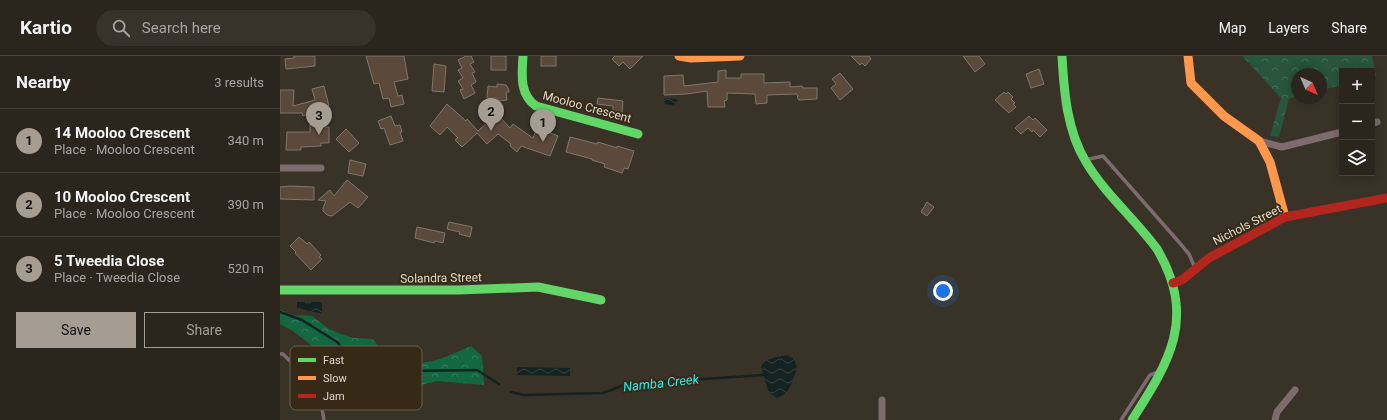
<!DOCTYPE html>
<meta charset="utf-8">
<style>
body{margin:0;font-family:Roboto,sans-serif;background:#37322a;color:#f1f3f6}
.controls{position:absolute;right:12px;top:12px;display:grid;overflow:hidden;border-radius:0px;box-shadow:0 2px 10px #0003}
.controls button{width:36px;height:36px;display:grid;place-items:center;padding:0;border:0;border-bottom:1px solid #47433b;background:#2b261d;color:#f1f3f6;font:20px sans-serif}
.compass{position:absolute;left:1011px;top:12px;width:36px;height:36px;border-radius:50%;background:#2b261d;box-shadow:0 2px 10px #0003;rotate:136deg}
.you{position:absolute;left:663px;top:235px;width:14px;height:14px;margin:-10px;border:3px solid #fff;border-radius:50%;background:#1a73e8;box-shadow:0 0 0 6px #1a73e833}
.badge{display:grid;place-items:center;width:26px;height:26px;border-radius:50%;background:#a69d92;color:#111;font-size:13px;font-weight:700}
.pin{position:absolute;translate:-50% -33px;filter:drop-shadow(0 1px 2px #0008)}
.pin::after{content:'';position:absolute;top:21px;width:14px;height:12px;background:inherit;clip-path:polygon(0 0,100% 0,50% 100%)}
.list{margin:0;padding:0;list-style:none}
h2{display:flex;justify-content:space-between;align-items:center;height:52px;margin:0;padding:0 16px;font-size:17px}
h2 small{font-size:13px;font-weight:400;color:#a6a5a4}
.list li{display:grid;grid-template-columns:26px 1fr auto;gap:12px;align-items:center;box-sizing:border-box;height:64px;padding:0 16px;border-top:1px solid #47433b}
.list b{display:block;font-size:15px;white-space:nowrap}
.list p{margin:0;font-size:13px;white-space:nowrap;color:#a6a5a4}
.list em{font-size:13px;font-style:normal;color:#a6a5a4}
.actions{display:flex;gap:8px;padding:12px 16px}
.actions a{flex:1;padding:9px 0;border:1px solid #a69d92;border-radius:0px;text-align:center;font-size:14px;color:#a69d92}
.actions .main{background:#a69d92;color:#111}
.icon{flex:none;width:22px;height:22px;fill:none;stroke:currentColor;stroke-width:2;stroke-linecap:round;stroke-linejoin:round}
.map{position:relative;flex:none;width:1107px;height:364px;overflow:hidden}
header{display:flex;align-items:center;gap:24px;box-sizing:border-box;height:56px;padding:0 20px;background:#2b261d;border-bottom:1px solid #47433b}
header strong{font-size:19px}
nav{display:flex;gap:22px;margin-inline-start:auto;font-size:14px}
.search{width:280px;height:36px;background:#37322a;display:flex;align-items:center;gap:10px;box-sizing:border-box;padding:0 14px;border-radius:22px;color:#a6a5a4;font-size:15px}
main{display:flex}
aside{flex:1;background:#2b261d}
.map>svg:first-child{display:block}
</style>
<header>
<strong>Kartio</strong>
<div class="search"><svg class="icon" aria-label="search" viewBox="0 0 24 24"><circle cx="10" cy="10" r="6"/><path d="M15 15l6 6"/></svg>Search here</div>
<nav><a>Map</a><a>Layers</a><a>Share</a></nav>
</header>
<main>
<aside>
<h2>Nearby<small>3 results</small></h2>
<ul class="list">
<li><span class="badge">1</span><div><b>14 Mooloo Crescent</b><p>Place · Mooloo Crescent</p></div><em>340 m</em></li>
<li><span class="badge">2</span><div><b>10 Mooloo Crescent</b><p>Place · Mooloo Crescent</p></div><em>390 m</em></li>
<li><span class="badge">3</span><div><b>5 Tweedia Close</b><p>Place · Tweedia Close</p></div><em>520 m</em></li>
</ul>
<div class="actions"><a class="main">Save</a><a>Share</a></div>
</aside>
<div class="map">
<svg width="1107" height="364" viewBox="0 0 1107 364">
<defs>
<pattern id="forest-crowns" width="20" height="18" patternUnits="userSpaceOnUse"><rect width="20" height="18" fill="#146841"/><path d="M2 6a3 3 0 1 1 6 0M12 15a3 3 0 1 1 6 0" fill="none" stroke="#367d5b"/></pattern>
<pattern id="park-crowns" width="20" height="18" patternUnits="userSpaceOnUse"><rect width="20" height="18" fill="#29553c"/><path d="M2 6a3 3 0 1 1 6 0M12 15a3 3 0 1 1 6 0" fill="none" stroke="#486d57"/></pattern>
<pattern id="water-waves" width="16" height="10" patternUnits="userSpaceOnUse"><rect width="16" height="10" fill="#142221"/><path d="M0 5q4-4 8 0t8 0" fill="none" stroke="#364140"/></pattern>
</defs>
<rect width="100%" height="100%" fill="#393227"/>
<path fill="url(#forest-crowns)" d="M0,254L13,259L32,260L49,273L61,278L74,282L92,283L95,285L100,296C102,297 106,299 109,299C113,299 117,297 121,297C125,298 127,304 131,305C147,312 176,296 191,290L202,300L204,329L157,325L124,333V345L70,352L67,335L40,296L13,275L0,268Z"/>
<polygon fill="url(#park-crowns)" points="962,0 1092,0 1096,20 1092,21 1092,15 1062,15 1062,29 1041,34 1041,18 1017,18 1017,40 1009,43 999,81 990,80 1001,42"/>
<g fill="url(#water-waves)">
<polygon points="387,42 396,43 398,45 393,50 385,48 384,46 384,43"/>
<polygon points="17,246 42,246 42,257 38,257 17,252"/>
<path d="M507,299L514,303L517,312L511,329L507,336L501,340L497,342L489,337L481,311C484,302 498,301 507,299Z"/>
<polygon points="237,311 290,312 290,320 237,319"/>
</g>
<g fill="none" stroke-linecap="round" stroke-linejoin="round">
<g stroke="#142221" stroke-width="2.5">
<polyline points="0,256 22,264 57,286 75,307 104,326 125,315 197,314 219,328"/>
<polyline points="231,336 244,339 323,337 347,328 484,319"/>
</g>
</g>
<g fill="#5b4a3c" stroke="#7f776f">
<polygon points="14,0 35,0 35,10 6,13 5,3 14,2"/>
<polygon points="86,0 124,0 128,23 114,26 118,40 122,39 124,48 111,51 109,42 103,43 99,27 94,28"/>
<polygon points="186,0 191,0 194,6 190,8 195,16 192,17 196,26 191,29 195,37 184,43 180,34 183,33 178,25 183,22 178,14 182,12 178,4"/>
<rect x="211" y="0" width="15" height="14"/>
<rect x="261" y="0" width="15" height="10"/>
<polygon points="335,0 363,0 350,13 343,6 339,10 332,3"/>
<polygon points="571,0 589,0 591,3 585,10 582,7 580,9"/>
<polygon points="683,0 699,0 705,8 695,16"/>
<polygon points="154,8 166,10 164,36 152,35"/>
<polygon points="759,13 764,28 751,32 746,18"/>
<polygon points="446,14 446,22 461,22 461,18 484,18 484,27 510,26 510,31 522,30 523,32 537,32 537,43 519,44 518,43 517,38 487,39 487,47 476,48 475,38 447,37 447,44 444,45 445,51 428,51 427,35 407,38 384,39 384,20 403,19 404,30 438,26 438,15"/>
<polygon points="560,17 573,33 560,44 551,32 556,28 552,23"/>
<polygon points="217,28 226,29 228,32 229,36 226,36 227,44 219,45 217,42 207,42 208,30 217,31"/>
<polygon points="44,30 49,50 33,54 34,56 23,60 22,57 0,57 0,34 14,34 13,50 35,44 32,33"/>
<polygon points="724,36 726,38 728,36 733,41 731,43 735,47 733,48 736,51 729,57 715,44"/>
<polygon points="318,42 343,45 342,57 333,56 333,50 317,48"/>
<polygon points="167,48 186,65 187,63 198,75 217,58 230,72 233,68 253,82 257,72 278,80 270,100 241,90 237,96 230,90 231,88 218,78 207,88 197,77 182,91 175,84 178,82 167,71 160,79 150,70"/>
<polygon points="111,60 115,70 120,69 122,76 120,76 123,85 110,89 104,72 101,73 98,65"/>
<polygon points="749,60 753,64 755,62 767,74 760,81 753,74 752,76 748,72 741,78 735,72"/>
<polygon points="30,68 44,68 44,71 49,71 49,87 41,87 41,90 21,91 21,94 6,94 7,76 30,76"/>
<polygon points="66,73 79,87 69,96 56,83"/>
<polygon points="290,81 317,88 318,86 337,92 337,90 354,95 348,113 344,112 342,117 324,111 325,108 312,104 312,103 286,96"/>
<polygon points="70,104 86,108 83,120 68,117"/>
<polygon points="67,124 88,141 78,152 70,146 52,160 47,159 43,155 43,152 46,145 38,144 50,134 54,140"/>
<polygon points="10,130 34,131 34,144 0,143 0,131"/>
<polygon points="647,146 654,151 647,160 641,156"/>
<polygon points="169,166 192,171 190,181 179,178 180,176 167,173"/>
<polygon points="137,171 165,177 163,187 155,185 154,187 135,182"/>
<polygon points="19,181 27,188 29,186 41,199 39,201 42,203 31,214 15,197 16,196 10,190"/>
</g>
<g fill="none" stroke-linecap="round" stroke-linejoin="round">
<g stroke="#7d6b6e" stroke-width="3.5">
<polyline points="805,104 823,100 898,185 909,198 915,212"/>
<polyline points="0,298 3,298 21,316 41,347 44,364"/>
<polyline points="841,364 870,319 879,316"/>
</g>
<g stroke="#7d6b6e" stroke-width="7">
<polyline points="1092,67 1097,66"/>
<polyline points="979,85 1002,91 1062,76"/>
<polyline points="0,112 41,112"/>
<polyline points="602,344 602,364"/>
<polyline points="995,364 997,356 1015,334"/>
</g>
<g stroke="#63d668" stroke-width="9">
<path d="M243,0C242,18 239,38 256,50L358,78"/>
<path d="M782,0C784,36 787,75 806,106C825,138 855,163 877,193C917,261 890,305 852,364"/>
<polyline points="0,234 179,234 258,231 321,244"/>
</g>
<g stroke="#ff974d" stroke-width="9">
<polyline points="399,0 411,2 460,0"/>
<polyline points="908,0 911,27 944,60 979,85 990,106 1005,161"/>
</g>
<polyline stroke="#b3261e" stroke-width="9" points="893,227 902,224 929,202 1005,161 1107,142"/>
</g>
<g text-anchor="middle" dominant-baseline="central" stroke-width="3.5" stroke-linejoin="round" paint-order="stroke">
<g font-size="12" fill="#e0d7cc" stroke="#362916">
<text transform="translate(307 51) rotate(15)">Mooloo Crescent</text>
<text transform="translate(967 169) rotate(-27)">Nichols Street</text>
<text transform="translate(161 222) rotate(-1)">Solandra Street</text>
</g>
<g font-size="13" font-style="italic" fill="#2ee9ea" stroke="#362916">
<text transform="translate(381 327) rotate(-6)">Namba Creek</text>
</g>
</g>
<rect x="10" y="290" width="132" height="64" rx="6" fill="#362916" stroke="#695d4d" stroke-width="1"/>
<rect x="18" y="302" width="18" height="4" fill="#63d668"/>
<rect x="18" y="320" width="18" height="4" fill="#ff974d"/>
<rect x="18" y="338" width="18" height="4" fill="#b3261e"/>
<g font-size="11" fill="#e0d7cc">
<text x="43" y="308">Fast</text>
<text x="43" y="326">Slow</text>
<text x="43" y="344">Jam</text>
</g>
</svg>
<div class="controls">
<button>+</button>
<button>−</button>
<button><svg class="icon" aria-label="layers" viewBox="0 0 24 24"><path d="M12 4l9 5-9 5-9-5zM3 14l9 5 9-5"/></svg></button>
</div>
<svg class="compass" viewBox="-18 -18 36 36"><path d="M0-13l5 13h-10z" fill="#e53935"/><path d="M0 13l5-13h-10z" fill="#a6a5a4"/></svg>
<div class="you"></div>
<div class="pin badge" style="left:263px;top:86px">1</div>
<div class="pin badge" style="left:211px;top:75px">2</div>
<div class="pin badge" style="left:39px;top:79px">3</div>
</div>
</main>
